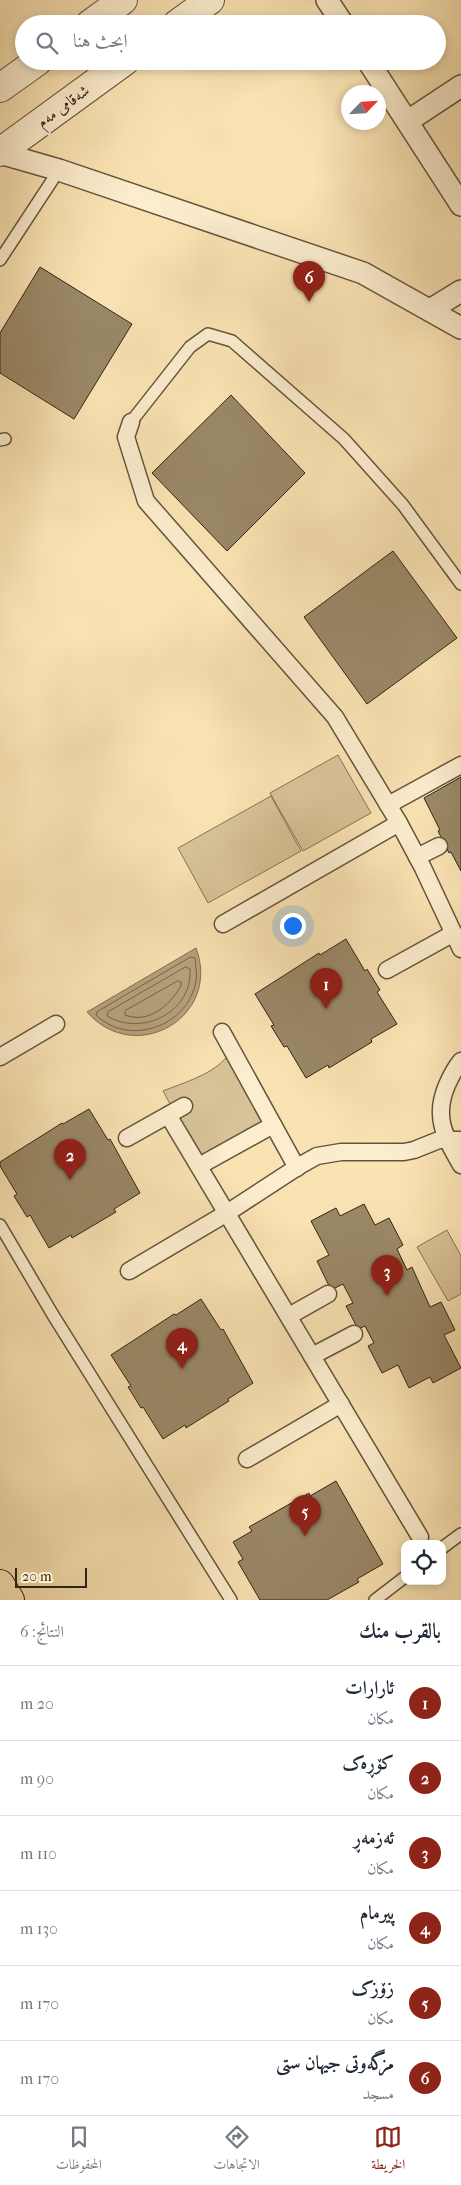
<!DOCTYPE html>
<html lang="ar">
<meta charset="utf-8">
<style>
body{margin:0;font-family:"IM FELL French Canon",Amiri,serif;background:#f2f2f3;color:#1f2937;direction:rtl}
.controls{position:absolute;right:15px;bottom:15px;display:grid;overflow:hidden;border-radius:10px;box-shadow:0 2px 8px #0003}
.controls button{width:45px;height:45px;display:grid;place-items:center;padding:0;border:0;border-bottom:1px solid #e0e1e3;background:#fff;color:#1f2937;font:25px sans-serif}
.compass{position:absolute;left:341px;top:85px;width:45px;height:45px;border-radius:50%;background:#fff;box-shadow:0 2px 8px #0003;rotate:65deg}
.scale{position:absolute;left:15px;bottom:12px;width:72px;box-sizing:border-box;padding-left:5px;border:2px solid #322515;border-top:0;font-size:14px;line-height:18px;white-space:nowrap;color:#322515;-webkit-text-stroke:4px #fcedce;paint-order:stroke}
.you{position:absolute;left:292px;top:925px;width:18px;height:18px;margin:-12px;border:4px solid #fff;border-radius:50%;background:#1a73e8;box-shadow:0 0 0 8px #1a73e833}
.badge{display:grid;place-items:center;width:32px;height:32px;border-radius:50%;background:#8f2418;color:#fff;font-size:16px;font-weight:700}
.pin{position:absolute;translate:-50% -41px;filter:drop-shadow(0 1px 2px #0008)}
.pin::after{content:'';position:absolute;top:26px;width:18px;height:15px;background:inherit;clip-path:polygon(0 0,100% 0,50% 100%)}
.list{margin:0;padding:0;list-style:none}
h2{display:flex;justify-content:space-between;align-items:center;height:65px;margin:0;padding:0 20px;font-size:21px}
h2 small{font-size:16px;font-weight:400;color:#747a83}
.list li{display:grid;grid-template-columns:32px 1fr auto;gap:15px;align-items:center;box-sizing:border-box;height:75px;padding:0 20px;border-top:1px solid #e0e1e3}
.list b{display:block;font-size:19px;white-space:nowrap}
.list p{margin:0;font-size:16px;white-space:nowrap;color:#747a83}
.list em{font-size:16px;font-style:normal;color:#747a83}
.icon{flex:none;width:28px;height:28px;fill:none;stroke:currentColor;stroke-width:2;stroke-linecap:round;stroke-linejoin:round}
.map{position:relative;flex:none;width:461px;height:1600px;overflow:hidden;direction:ltr}
.search{position:absolute;background:#fff;box-shadow:0 2px 8px #0003;left:15px;right:15px;top:15px;height:55px;display:flex;align-items:center;gap:12px;box-sizing:border-box;padding:0 18px;border-radius:28px;color:#747a83;font-size:19px}
.sheet{height:515px;background:#fff}
nav{display:flex;justify-content:space-around;align-items:center;box-sizing:border-box;height:70px;border-top:1px solid #e0e1e3;background:#fff;font-size:14px;color:#747a83}
nav a{display:grid;justify-items:center;gap:2px}
nav .on{color:#8f2418}
.map>svg:first-child{display:block}
</style>
<div class="map">
<svg width="461" height="1600" viewBox="0 0 461 1600">
<rect width="100%" height="100%" fill="#fae3b3"/>
<filter id="stains"><feTurbulence type="fractalNoise" baseFrequency=".004" numOctaves="4"/><feColorMatrix values="0 0 0 0 .2 0 0 0 0 .09 0 0 0 0 .02 0 0 0 .5 -.17"/></filter>
<radialGradient id="worn" r=".72"><stop offset=".6" stop-color="#630" stop-opacity="0"/><stop offset="1" stop-color="#630" stop-opacity=".3"/></radialGradient>
<g fill="#d8c398" stroke="#857456">
<polygon points="338,755 371,813 303,851 270,793"/>
<polygon points="271,796 301,851 208,903 178,848"/>
<path d="M229,1054L266,1124L202,1162L163,1091C185,1082 215,1074 229,1054Z"/>
<polygon points="447,1230 461,1256 461,1294 448,1301 417,1247"/>
</g>
<path fill="#b6a27d" stroke="#817053" d="M196,948C222,1017 135,1067 87,1012Z"/>
<g fill="none" stroke-linecap="round" stroke-linejoin="round">
<g stroke="#746449" stroke-width="1">
<path d="M191,957L195,958C196,969 198,979 194,989C181,1029 127,1045 96,1015L97,1012Z"/>
<path d="M186,967L190,969C193,1012 142,1037 107,1016L108,1012Z"/>
<path d="M178,981L181,982V986C169,1006 149,1024 125,1015V1011Z"/>
</g>
</g>
<g fill="#9a8867" stroke="#322515">
<polygon points="40,267 132,324 74,419 0,373 0,333"/>
<polygon points="231,395 305,473 227,551 152,473"/>
<polygon points="393,551 457,638 367,704 304,617"/>
<polygon points="461,777 461,871 451,852 449,853 438,831 440,830 424,798"/>
<polygon points="346,939 365,971 367,969 380,990 377,992 397,1024 371,1039 372,1042 329,1068 328,1065 306,1078 287,1046 284,1047 271,1026 274,1025 255,994 319,953 320,955"/>
<polygon points="89,1109 108,1140 110,1139 140,1193 114,1209 116,1212 72,1238 71,1235 49,1248 30,1215 27,1217 14,1196 17,1194 0,1166 0,1162 62,1123 63,1124"/>
<polygon points="364,1204 375,1225 389,1218 403,1245 397,1249 407,1270 412,1267 430,1307 441,1302 455,1330 444,1335 461,1368 433,1383 430,1377 409,1388 398,1365 382,1373 368,1346 374,1343 365,1326 358,1329 346,1306 353,1303 343,1284 331,1290 317,1261 329,1255 311,1221 336,1208 340,1216"/>
<polygon points="201,1299 221,1330 223,1329 253,1383 228,1399 229,1401 186,1428 185,1425 163,1439 143,1407 141,1408 128,1387 131,1386 111,1355 174,1314 176,1315"/>
<polygon points="336,1481 383,1564 357,1579 359,1582 327,1600 260,1600 238,1562 243,1559 233,1542 252,1531 249,1527 309,1493 310,1496"/>
</g>
<g fill="none" stroke-linecap="round" stroke-linejoin="round">
<g stroke="#64543c" stroke-width="14">
<g id="service">
<polyline points="0,260 59,170"/>
<polyline points="131,422 190,347 208,334 232,341 344,439 403,505 461,584"/>
<polyline points="0,440 5,439"/>
<polyline points="0,1225 53,1315 231,1600"/>
<polyline points="442,1548 461,1534"/>
<polyline points="375,1600 405,1577"/>
</g>
</g>
<g stroke="#64543c" stroke-width="19">
<g id="pedestrian">
<polyline points="131,422 126,437 146,501 335,717 399,823 423,868 461,949"/>
<polyline points="388,805 461,765"/>
<polyline points="417,857 439,846"/>
<polyline points="223,924 399,823"/>
<polyline points="387,970 454,933"/>
<polyline points="222,1032 297,1168"/>
<polyline points="0,1057 56,1024"/>
<path d="M461,1061C455,1068 451,1076 447,1085C433,1117 445,1137 461,1165"/>
<polyline points="168,1115 420,1537"/>
<polyline points="127,1138 184,1106"/>
<polyline points="199,1166 273,1125"/>
<polyline points="129,1271 227,1213 299,1166 317,1156 341,1152 404,1152 414,1150 439,1140 461,1140"/>
<polyline points="289,1316 328,1294"/>
<polyline points="312,1356 354,1334"/>
<polyline points="247,1459 341,1404"/>
</g>
</g>
<g stroke="#64543c" stroke-width="24">
<g id="minor">
<polyline points="327,0 343,24"/>
<polyline points="368,61 461,205"/>
<polyline points="408,121 461,86"/>
<polyline points="0,153 59,170 363,273 461,328"/>
<polyline points="430,310 461,291"/>
</g>
</g>
<g stroke="#64543c" stroke-width="30">
<g id="tertiary">
<polyline points="90,24 123,0"/>
<polyline points="177,24 210,0"/>
<polyline points="0,88 38,61"/>
<polyline points="0,152 125,61"/>
</g>
</g>
<g stroke="#322515" stroke-width="30">
<polyline id="motorway" points="0,1584 10,1600"/>
</g>
<use href="#service" stroke="#fcedce" stroke-width="11"/>
<use href="#pedestrian" stroke="#fcedce" stroke-width="16"/>
<use href="#minor" stroke="#fcedce" stroke-width="21"/>
<use href="#tertiary" stroke="#fcedce" stroke-width="28"/>
<use href="#motorway" stroke="#fae3b3" stroke-width="28"/>
</g>
<g text-anchor="middle" dominant-baseline="central" stroke-width="4" stroke-linejoin="round" paint-order="stroke">
<g font-size="16" fill="#322515" stroke="#fcedce">
<text transform="translate(63 106) rotate(-36)">شەقامی مەم</text>
</g>
</g>
<rect width="100%" height="100%" filter="url(#stains)"/>
<rect width="100%" height="100%" fill="url(#worn)"/>
</svg>
<div class="controls">
<button><svg class="icon" aria-label="locate" viewBox="0 0 24 24"><circle cx="12" cy="12" r="6"/><path d="M12 2v4M12 18v4M2 12h4M18 12h4"/></svg></button>
</div>
<svg class="compass" viewBox="-18 -18 36 36"><path d="M0-13l5 13h-10z" fill="#e53935"/><path d="M0 13l5-13h-10z" fill="#747a83"/></svg>
<div class="scale">20 m</div>
<div class="you"></div>
<div class="pin badge" style="left:326px;top:1009px">1</div>
<div class="pin badge" style="left:70px;top:1180px">2</div>
<div class="pin badge" style="left:387px;top:1296px">3</div>
<div class="pin badge" style="left:182px;top:1369px">4</div>
<div class="pin badge" style="left:305px;top:1536px">5</div>
<div class="pin badge" style="left:309px;top:302px">6</div>
<div class="search"><svg class="icon" aria-label="search" viewBox="0 0 24 24"><circle cx="10" cy="10" r="6"/><path d="M15 15l6 6"/></svg>ابحث هنا</div>
</div>
<section class="sheet">
<h2>بالقرب منك<small>النتائج: 6</small></h2>
<ul class="list">
<li><span class="badge">1</span><div><b>ئارارات</b><p>مكان</p></div><em>20 m</em></li>
<li><span class="badge">2</span><div><b>کۆڕەک</b><p>مكان</p></div><em>90 m</em></li>
<li><span class="badge">3</span><div><b>ئەزمەڕ</b><p>مكان</p></div><em>110 m</em></li>
<li><span class="badge">4</span><div><b>پیرمام</b><p>مكان</p></div><em>130 m</em></li>
<li><span class="badge">5</span><div><b>زۆزک</b><p>مكان</p></div><em>170 m</em></li>
<li><span class="badge">6</span><div><b>مزگەوتی جیهان ستی</b><p>مسجد</p></div><em>170 m</em></li>
</ul>
</section>
<nav>
<a class="on"><svg class="icon" aria-label="map" viewBox="0 0 24 24"><path d="M3 6l6-2 6 2 6-2v14l-6 2-6-2-6 2zM9 4v14M15 6v14"/></svg>الخريطة</a>
<a><svg class="icon" aria-label="directions" viewBox="0 0 24 24"><path d="M12 3l9 9-9 9-9-9zM9 14v-3h6M13 9l2 2-2 2"/></svg>الاتجاهات</a>
<a><svg class="icon" aria-label="saved" viewBox="0 0 24 24"><path d="M7 4h10v16l-5-4-5 4z"/></svg>المحفوظات</a>
</nav>
